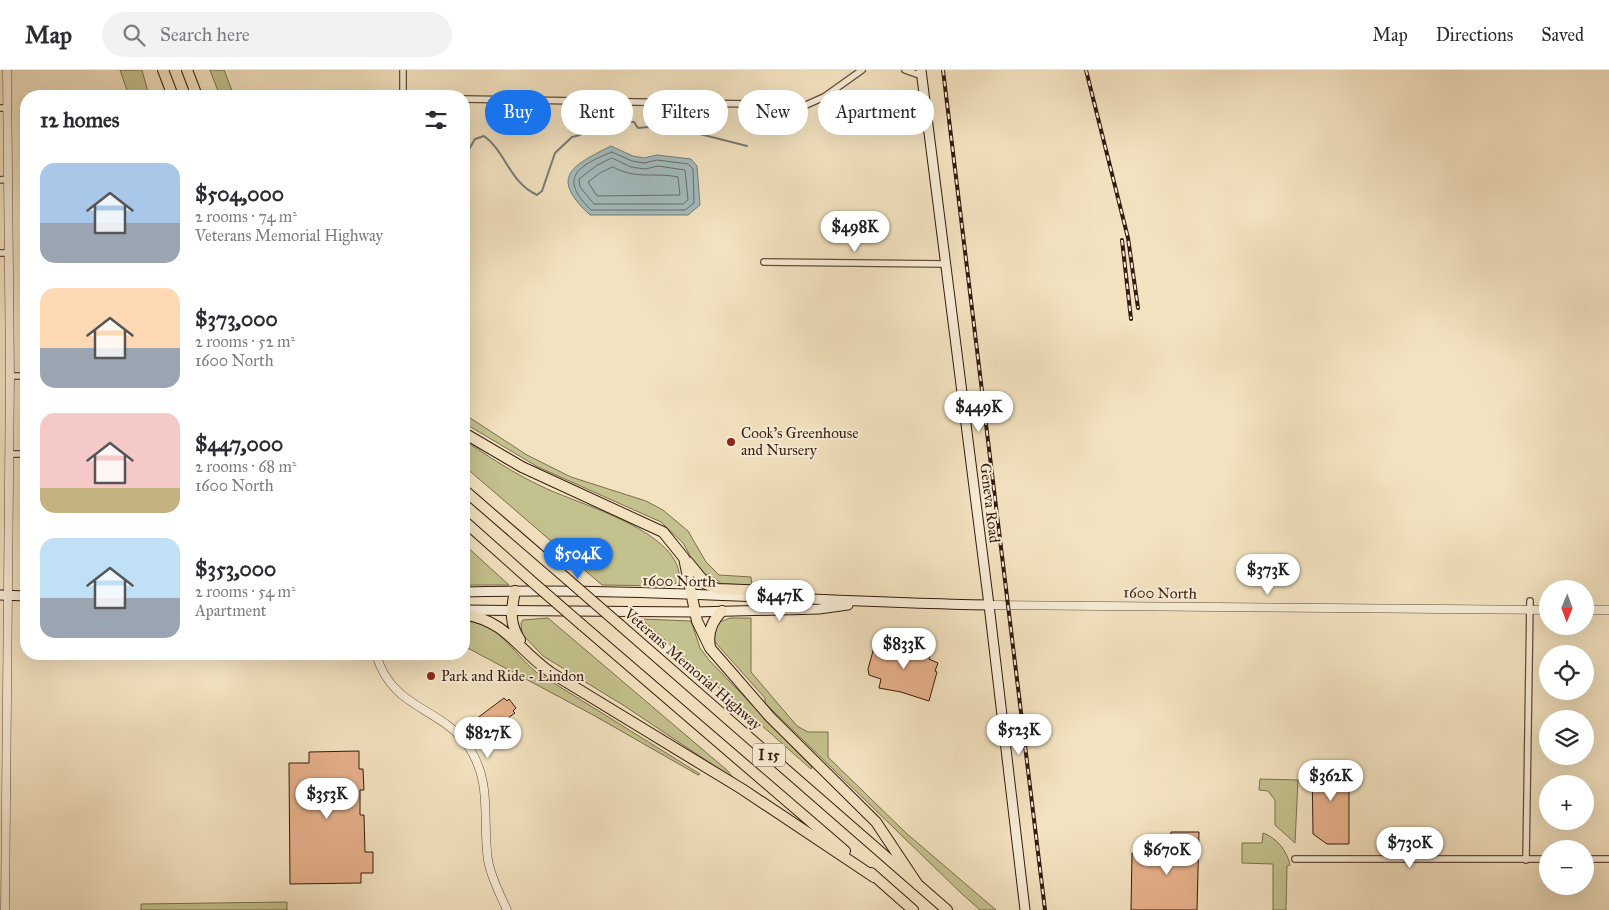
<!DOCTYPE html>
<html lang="en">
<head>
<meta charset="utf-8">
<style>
  body { margin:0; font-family:"IM FELL Great Primer",serif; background:#f2f2f3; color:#2b2b33; height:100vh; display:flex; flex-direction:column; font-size:19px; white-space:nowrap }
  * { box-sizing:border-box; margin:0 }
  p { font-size:16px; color:#7c7c81 }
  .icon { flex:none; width:28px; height:28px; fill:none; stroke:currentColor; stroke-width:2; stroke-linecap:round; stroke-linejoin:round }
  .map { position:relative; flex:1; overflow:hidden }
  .details { position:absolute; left:20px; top:20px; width:450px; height:570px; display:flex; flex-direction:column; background:#fff; border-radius:20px; box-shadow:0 5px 20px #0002 }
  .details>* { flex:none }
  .hud { position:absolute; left:485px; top:20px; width:475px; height:45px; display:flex; gap:10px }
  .needle { width:32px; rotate:181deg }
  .buttons { position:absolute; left:1539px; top:510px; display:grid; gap:10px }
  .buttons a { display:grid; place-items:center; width:55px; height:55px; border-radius:50%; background:#fff; box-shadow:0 5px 20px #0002; font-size:25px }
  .price { position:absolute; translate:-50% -42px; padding:0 11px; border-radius:18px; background:#fff; color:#222; font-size:16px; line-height:32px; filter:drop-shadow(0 1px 2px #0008) }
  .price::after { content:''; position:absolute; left:50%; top:30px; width:15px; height:11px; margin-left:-8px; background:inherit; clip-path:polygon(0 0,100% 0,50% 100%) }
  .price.current { background:#1a73e8; color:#fff }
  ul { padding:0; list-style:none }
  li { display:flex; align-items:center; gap:15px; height:125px; padding:0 20px }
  li span { display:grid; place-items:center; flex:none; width:140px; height:100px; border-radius:15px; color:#555 }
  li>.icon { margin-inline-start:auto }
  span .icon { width:60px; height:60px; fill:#fffc; stroke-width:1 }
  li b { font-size:21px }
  h2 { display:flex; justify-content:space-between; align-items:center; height:60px; padding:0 20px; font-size:21px }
  .tag { padding:0 18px; border-radius:22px; background:#fff; box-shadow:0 5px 20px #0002; font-size:18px; line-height:45px }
  .tag.current { background:#1a73e8; color:#fff }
  header { display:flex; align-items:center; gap:30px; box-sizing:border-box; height:70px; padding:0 25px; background:#fff; border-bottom:1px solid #e1e1e2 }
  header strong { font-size:24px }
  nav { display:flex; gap:28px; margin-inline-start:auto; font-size:18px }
  .search { width:350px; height:45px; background:#f2f2f3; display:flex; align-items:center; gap:12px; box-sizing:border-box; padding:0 18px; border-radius:28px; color:#7c7c81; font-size:19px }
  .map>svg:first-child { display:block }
</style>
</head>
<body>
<header>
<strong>Map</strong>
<div class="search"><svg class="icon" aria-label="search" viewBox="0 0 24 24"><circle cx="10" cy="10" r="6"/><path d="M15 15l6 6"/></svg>Search here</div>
<nav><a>Map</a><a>Directions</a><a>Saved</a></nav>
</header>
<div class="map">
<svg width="1609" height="840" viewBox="0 0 1609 840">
  <rect width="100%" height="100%" fill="#f3e2c0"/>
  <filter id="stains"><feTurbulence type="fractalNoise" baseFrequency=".004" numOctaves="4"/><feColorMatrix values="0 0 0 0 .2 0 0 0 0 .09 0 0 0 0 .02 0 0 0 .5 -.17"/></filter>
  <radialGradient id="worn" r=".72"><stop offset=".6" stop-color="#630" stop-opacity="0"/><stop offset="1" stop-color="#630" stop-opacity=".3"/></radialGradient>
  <path fill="#c3c18d" stroke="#7c6e4e" d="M 120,0 L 142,0 L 149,26 L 129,26 Z
    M 210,0 L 224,0 L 234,26 L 220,26 Z
    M 464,344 L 527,385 L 571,407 L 646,431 L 663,440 L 688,461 L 706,492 L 719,505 L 751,507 L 752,515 L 722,514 L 709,504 L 701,505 L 683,473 L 661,452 L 538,397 L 464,353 Z
    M 464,370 C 489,387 515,404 543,417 C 577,434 686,462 679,512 L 668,516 L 602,515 L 464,396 Z
    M 464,474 L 509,515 L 464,515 Z
    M 548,548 L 728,701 L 734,709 L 623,635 L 543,586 L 522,564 L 521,553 L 523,550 Z
    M 730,548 L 751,548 L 751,602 L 797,656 L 808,662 L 828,662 L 828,687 L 906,763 L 996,840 L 980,840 L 960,822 L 770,638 L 765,633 L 765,628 L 715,572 L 713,565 L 718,551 L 720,552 Z
    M 641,549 L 691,551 L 700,578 L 709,590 L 812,697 L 811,699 Z
    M 464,551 C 498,552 512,582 536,602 L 700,704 L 698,705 L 595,646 L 464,576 Z
    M 1260,709 L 1298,710 L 1295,773 L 1275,755 L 1275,730 L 1268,721 L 1259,720 Z
    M 1263,763 C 1277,768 1287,781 1290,795 L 1287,796 L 1286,840 L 1273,840 L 1273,794 L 1242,793 L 1242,773 L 1262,773 Z
    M 287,832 L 287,840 L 141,840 L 141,834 Z"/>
  <path fill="#a1bbbd" stroke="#767b77" d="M 611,76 L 633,86 L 644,88 L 657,85 L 691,89 L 697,96 L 700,135 L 688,145 L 590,145 C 549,107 571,96 611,76 Z"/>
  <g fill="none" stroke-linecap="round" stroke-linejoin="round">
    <path stroke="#6b6a66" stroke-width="1" d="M 612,82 L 632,91 L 644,93 L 657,90 L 688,94 L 693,99 L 694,133 L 685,140 L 591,140 C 558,108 577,96 612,82 Z
      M 612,88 L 631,97 L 645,99 L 658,96 L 685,100 L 688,130 L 683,134 L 594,134 L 580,117 L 579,109 L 596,96 Z
      M 613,97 C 637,110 653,102 678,107 L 680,125 L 597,126 L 588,112 L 600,103 Z"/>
    <path stroke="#767b77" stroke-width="2" d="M 464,88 L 475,69 L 484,66 C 506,82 509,112 537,125 L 542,121 L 555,83 L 572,67 L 580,65 L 604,50 L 634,52 L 638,58 L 648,57 L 688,61 L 747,76"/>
  </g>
  <path fill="#e7b18c" stroke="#351a0e" d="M 876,570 L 904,581 L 906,575 L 931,582 L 929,589 L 938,593 L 935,601 L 937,602 L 929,631 L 901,622 L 879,618 L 881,609 L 869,605 L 868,599 Z
    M 504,628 L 507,631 L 509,629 L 516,638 L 513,641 L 515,643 L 487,663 L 476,649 Z
    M 359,681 L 359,699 L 363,699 L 364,720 L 360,720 L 360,745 L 364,745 L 365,782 L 373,782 L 373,803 L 361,803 L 361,813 L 290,814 L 289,693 L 309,693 L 309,682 Z
    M 1312,693 L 1349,693 L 1349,774 L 1327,774 L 1313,764 Z
    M 1171,762 L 1199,762 L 1197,840 L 1131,840 L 1132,783 L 1171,784 Z"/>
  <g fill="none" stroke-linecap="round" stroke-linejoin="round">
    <defs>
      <path id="minor" d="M 905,0 L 922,6
        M 403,26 L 403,0
        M 464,29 L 806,35 L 824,27 L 862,0
        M 0,38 L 8,38
        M 0,110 L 8,109
        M 0,183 L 9,183
        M 764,192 L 946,194
        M 10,306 L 26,306
        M 10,384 L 26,384
        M 1295,789 L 1548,789
        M 1585,789 L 1609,789
        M 1526,790 L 1530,531"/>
      <path id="tertiary" d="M 989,535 L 1548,540
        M 1585,540 L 1609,540
        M 376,584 C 392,640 440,636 468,676 C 493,712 482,750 488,790 C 491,808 500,824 507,840
        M 5,840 L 10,306 L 7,0"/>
      <path id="secondary" d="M 921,0 L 989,535 L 1025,840
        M 464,522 C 639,517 814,532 989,535
        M 0,525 L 26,526
        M 464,540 L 695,542 L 819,539 L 848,535"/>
      <path id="motorway" d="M 163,0 L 173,26
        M 187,0 L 197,26
        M 464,363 L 522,397 L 663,462 L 684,488 L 697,551 L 710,578 L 770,647 L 876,752 L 918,815
        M 464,420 L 567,509
        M 464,451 L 529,509
        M 688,492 L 706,514 L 718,519 L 771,521 L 789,527
        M 515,521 C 511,541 509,553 520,570
        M 464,544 C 508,552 516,578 550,602 L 742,719 L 874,807
        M 582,555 L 845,781
        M 620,555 L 947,840
        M 710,577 C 707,562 712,551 722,541
        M 871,803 L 913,840"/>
    </defs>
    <use href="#minor" stroke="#644c3a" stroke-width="8"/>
    <use href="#tertiary" stroke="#644c3a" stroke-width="9"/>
    <use href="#secondary" stroke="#351a0e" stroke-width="11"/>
    <use href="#motorway" stroke="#351a0e" stroke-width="12"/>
    <use href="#minor" stroke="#f7ecd6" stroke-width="5.5"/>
    <use href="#tertiary" stroke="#f7ecd6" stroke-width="8"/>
    <use href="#secondary" stroke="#f7ecd6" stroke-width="9"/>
    <use href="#motorway" stroke="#f3e2c0" stroke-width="10"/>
    <defs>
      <path id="rail" d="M 943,0 L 1045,840
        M 1086,0 L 1128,168 L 1138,238
        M 1122,170 L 1131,249"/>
    </defs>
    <use href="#rail" stroke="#351a0e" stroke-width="4"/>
    <use href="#rail" stroke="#f7ecd6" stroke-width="2" stroke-dasharray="5.5" stroke-linecap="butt"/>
    <defs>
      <path id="motorway-bridge" d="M 529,509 L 582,555
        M 567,509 L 620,555"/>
    </defs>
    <use href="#motorway-bridge" stroke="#351a0e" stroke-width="12" stroke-linecap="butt"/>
    <use href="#motorway-bridge" stroke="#f3e2c0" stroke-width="10"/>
  </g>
  <g fill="#8f2418" stroke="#f7ecd6" stroke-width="2">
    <circle cx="731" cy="372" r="5"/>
    <circle cx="431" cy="606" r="5"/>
  </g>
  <g text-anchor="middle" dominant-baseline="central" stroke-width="4" stroke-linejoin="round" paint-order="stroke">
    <rect fill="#f7ecd6" stroke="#6f594a" stroke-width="1" x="753" y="673.5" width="32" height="23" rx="4"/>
    <g font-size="14" font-weight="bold" fill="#351a0e">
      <text x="769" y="685">I 15</text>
    </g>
    <g font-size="15" fill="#351a0e" stroke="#f7ecd6" text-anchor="start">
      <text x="741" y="363">Cook's Greenhouse<tspan x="741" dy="17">and Nursery</tspan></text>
      <text x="441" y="606">Park and Ride - Lindon</text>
    </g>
    <g font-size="15" fill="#351a0e" stroke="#f7ecd6">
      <text transform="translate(990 433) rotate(83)">Geneva Road</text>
      <text transform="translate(679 511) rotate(1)">1600 North</text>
      <text transform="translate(1160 523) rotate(1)">1600 North</text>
      <text transform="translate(693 599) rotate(41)">Veterans Memorial Highway</text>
    </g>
  </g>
  <rect width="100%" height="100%" filter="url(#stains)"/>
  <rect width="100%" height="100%" fill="url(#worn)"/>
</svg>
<div class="buttons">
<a><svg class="needle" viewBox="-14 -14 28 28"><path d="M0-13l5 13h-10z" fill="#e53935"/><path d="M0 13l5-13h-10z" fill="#7c7c81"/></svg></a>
<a><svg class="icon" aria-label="locate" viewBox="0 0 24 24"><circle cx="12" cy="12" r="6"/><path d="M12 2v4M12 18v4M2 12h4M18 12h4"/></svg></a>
<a><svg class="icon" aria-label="layers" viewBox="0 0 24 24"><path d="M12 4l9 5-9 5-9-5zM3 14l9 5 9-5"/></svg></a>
<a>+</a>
<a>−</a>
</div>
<b class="price" style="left:855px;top:183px">$498K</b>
<b class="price" style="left:979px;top:363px">$449K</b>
<b class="price current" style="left:578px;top:510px">$504K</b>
<b class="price" style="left:1268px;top:526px">$373K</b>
<b class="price" style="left:780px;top:552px">$447K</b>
<b class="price" style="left:904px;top:600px">$833K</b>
<b class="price" style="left:1019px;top:686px">$523K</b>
<b class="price" style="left:488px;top:689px">$827K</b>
<b class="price" style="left:1331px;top:732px">$362K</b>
<b class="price" style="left:327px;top:750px">$353K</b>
<b class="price" style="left:1410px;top:799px">$730K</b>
<b class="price" style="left:1167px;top:806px">$670K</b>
<div class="hud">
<a class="tag current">Buy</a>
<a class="tag">Rent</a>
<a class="tag">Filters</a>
<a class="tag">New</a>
<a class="tag">Apartment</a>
</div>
<section class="details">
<h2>12 homes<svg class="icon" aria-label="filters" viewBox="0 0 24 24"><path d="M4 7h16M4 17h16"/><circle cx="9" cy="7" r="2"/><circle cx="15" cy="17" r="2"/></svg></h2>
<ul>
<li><span style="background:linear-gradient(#a9c7e8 60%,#9aa5b1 0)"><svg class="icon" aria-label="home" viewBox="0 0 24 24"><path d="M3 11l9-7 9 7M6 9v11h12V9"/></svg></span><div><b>$504,000</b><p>2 rooms · 74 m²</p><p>Veterans Memorial Highway</p></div></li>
<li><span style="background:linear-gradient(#ffd9b3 60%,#9aa5b1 0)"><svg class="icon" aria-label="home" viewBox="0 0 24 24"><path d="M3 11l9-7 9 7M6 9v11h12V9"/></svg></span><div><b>$373,000</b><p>2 rooms · 52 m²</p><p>1600 North</p></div></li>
<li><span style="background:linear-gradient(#f6c9c9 75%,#c2b280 0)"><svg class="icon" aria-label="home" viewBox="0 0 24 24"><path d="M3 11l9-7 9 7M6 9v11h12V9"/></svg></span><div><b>$447,000</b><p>2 rooms · 68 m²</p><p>1600 North</p></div></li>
<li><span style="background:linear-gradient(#bfe0f5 60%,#9aa5b1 0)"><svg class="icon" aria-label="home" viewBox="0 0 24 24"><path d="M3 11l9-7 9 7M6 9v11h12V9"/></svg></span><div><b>$353,000</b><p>2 rooms · 54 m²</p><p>Apartment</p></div></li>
</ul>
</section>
</div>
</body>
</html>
